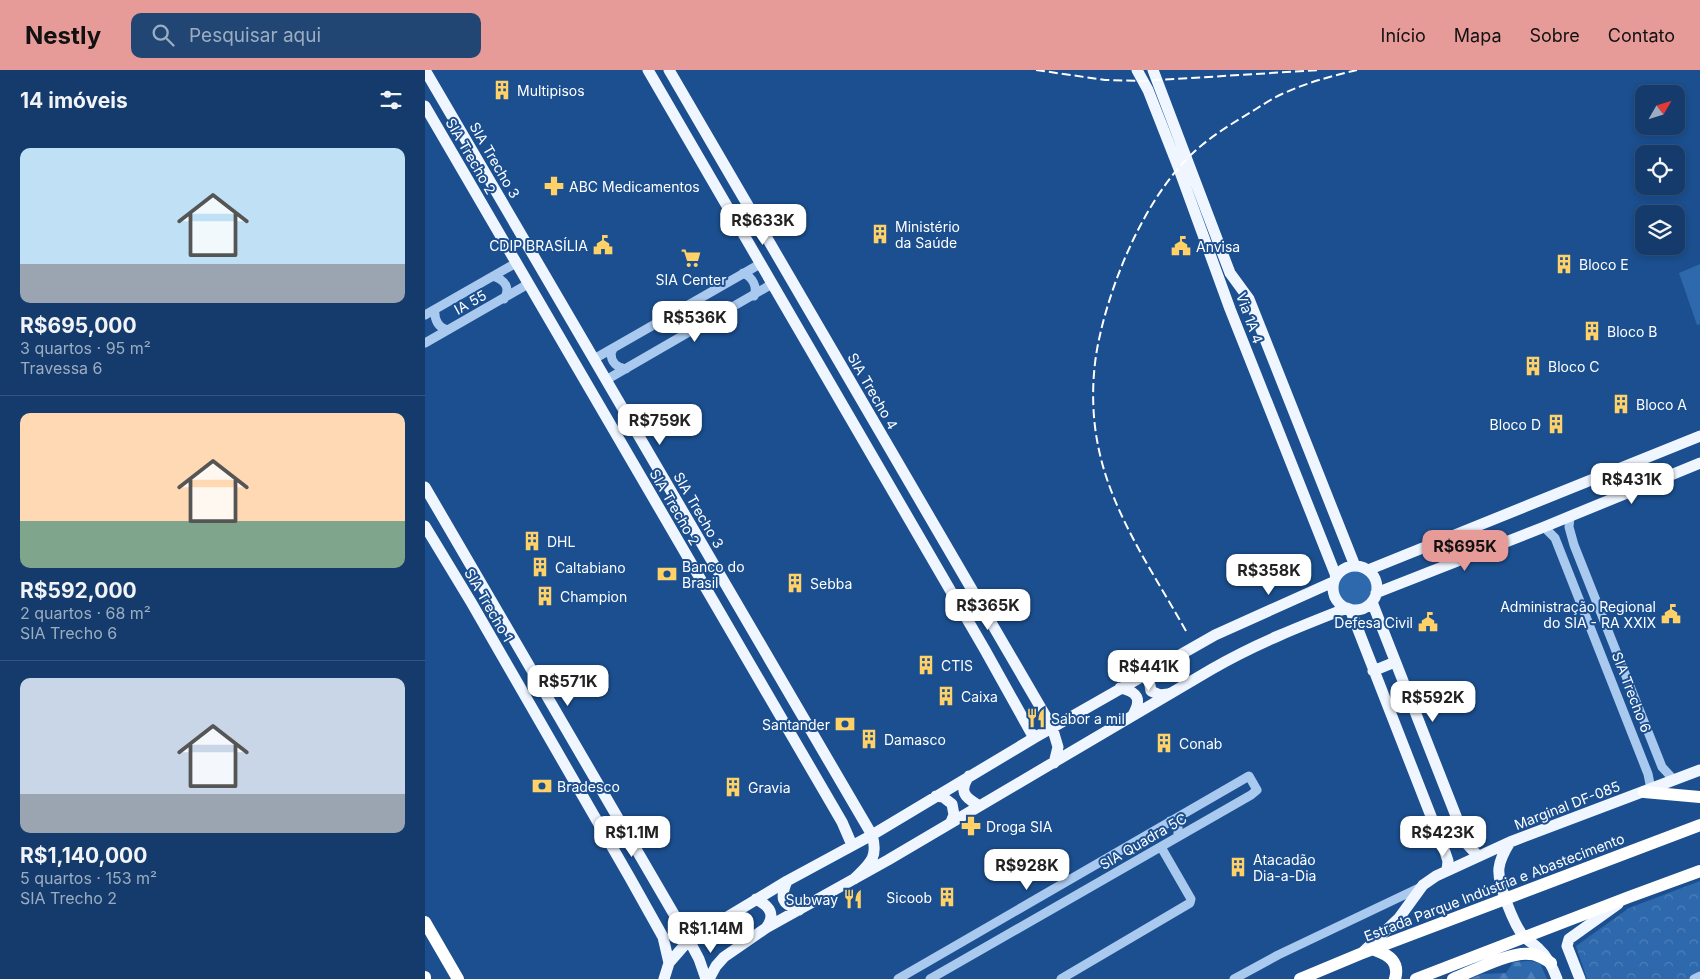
<!DOCTYPE html>
<html lang="pt">
<head>
<meta charset="utf-8">
<style>
  body { margin:0; font-family:Inter,sans-serif; background:#214673; color:#f1f3f6; height:100vh; display:flex; flex-direction:column; font-size:19px; white-space:nowrap }
  * { box-sizing:border-box; margin:0 }
  p { font-size:16px; color:#9dadc1 }
  .icon { flex:none; width:28px; height:28px; fill:none; stroke:currentColor; stroke-width:2; stroke-linecap:round; stroke-linejoin:round }
  .map { position:relative; flex:1; overflow:hidden }
  .panel { display:flex; flex-direction:column; background:#143b6b; width:425px }
  .panel>* { flex:none }
  .needle { width:32px; rotate:51deg }
  .controls { position:absolute; left:1210px; top:15px; display:grid; gap:10px }
  .controls a { display:grid; place-items:center; width:50px; height:50px; border-radius:10px; background:#143b6b; box-shadow:0 2px 8px #0003,0 0 0 1px #33557e; font-size:25px }
  .price { position:absolute; translate:-50% -42px; padding:0 11px; border-radius:10px; background:#fff; color:#222; font-size:16px; line-height:32px; filter:drop-shadow(0 1px 2px #0008) }
  .price::after { content:''; position:absolute; left:50%; top:30px; width:15px; height:11px; margin-left:-8px; background:inherit; clip-path:polygon(0 0,100% 0,50% 100%) }
  .price.active { background:#e69b98; color:#111 }
  ul { padding:0; list-style:none }
  li { display:grid; align-content:center; gap:10px; height:265px; padding:0 20px }
  li+li { border-top:1px solid #33557e }
  li span { display:grid; place-items:center; height:155px; border-radius:10px; color:#555 }
  li>.icon { margin-inline-start:auto }
  span .icon { width:90px; height:90px; fill:#fffc; stroke-width:1 }
  li b { font-size:21px }
  h2 { display:flex; justify-content:space-between; align-items:center; height:60px; padding:0 20px; font-size:21px }
  header { display:flex; align-items:center; gap:30px; box-sizing:border-box; height:70px; padding:0 25px; background:#e69b98; color:#111 }
  header strong { font-size:24px }
  nav { display:flex; gap:28px; margin-inline-start:auto; font-size:18px }
  .search { width:350px; height:45px; background:#214673; display:flex; align-items:center; gap:12px; box-sizing:border-box; padding:0 18px; border-radius:10px; color:#9dadc1; font-size:19px }
  main { display:flex; flex:1; min-height:0 }
  .map>svg:first-child { display:block }
</style>
</head>
<body>
<header>
<strong>Nestly</strong>
<div class="search"><svg class="icon" aria-label="search" viewBox="0 0 24 24"><circle cx="10" cy="10" r="6"/><path d="M15 15l6 6"/></svg>Pesquisar aqui</div>
<nav><a>Início</a><a>Mapa</a><a>Sobre</a><a>Contato</a></nav>
</header>
<main>
<section class="panel">
<h2>14 imóveis<svg class="icon" aria-label="filters" viewBox="0 0 24 24"><path d="M4 7h16M4 17h16"/><circle cx="9" cy="7" r="2"/><circle cx="15" cy="17" r="2"/></svg></h2>
<ul>
<li><span style="background:linear-gradient(#bfe0f5 75%,#9aa5b1 0)"><svg class="icon" aria-label="home" viewBox="0 0 24 24"><path d="M3 11l9-7 9 7M6 9v11h12V9"/></svg></span><div><b>R$695,000</b><p>3 quartos · 95 m²</p><p>Travessa 6</p></div></li>
<li><span style="background:linear-gradient(#ffd9b3 70%,#7fa58c 0)"><svg class="icon" aria-label="home" viewBox="0 0 24 24"><path d="M3 11l9-7 9 7M6 9v11h12V9"/></svg></span><div><b>R$592,000</b><p>2 quartos · 68 m²</p><p>SIA Trecho 6</p></div></li>
<li><span style="background:linear-gradient(#c9d6e8 75%,#9aa5b1 0)"><svg class="icon" aria-label="home" viewBox="0 0 24 24"><path d="M3 11l9-7 9 7M6 9v11h12V9"/></svg></span><div><b>R$1,140,000</b><p>5 quartos · 153 m²</p><p>SIA Trecho 2</p></div></li>
</ul>
</section>
<div class="map">
<svg width="1275" height="909" viewBox="0 0 1275 909">
  <defs>
    <pattern id="forest-firs" width="22" height="20" patternUnits="userSpaceOnUse" patternTransform="scale(1.25)"><rect width="22" height="20" fill="#2e69ad"/><path d="M5 1l3.5 6h-7zM16 11l3.5 6h-7z" fill="#4d80b9"/></pattern>
    <pattern id="park-crowns" width="20" height="18" patternUnits="userSpaceOnUse" patternTransform="scale(1.25)"><rect width="20" height="18" fill="#2e69ad"/><path d="M2 6a3 3 0 1 1 6 0M12 15a3 3 0 1 1 6 0" fill="none" stroke="#4d80b9"/></pattern>
  </defs>
  <rect width="100%" height="100%" fill="#1b4f8f"/>
  <path fill="#2e69ad" d="M 1275,194 L 1275,254 L 1272,255 L 1254,203 Z
    M911 518a18 18 0 1 1 36 0a18 18 0 1 1-36 0Z"/>
  <path fill="url(#forest-firs)" d="M 1105,891 L 1115,893 L 1122,909 L 1045,909 L 1057,904 L 1081,903 L 1088,892 Z"/>
  <path fill="url(#park-crowns)" d="M 1275,811 L 1275,903 L 1264,909 L 1162,909 L 1151,876 L 1204,838 Z"/>
  <g fill="none" stroke-linecap="round" stroke-linejoin="round">
    <path stroke="#a9c9ee" stroke-width="9" d="M 318,203 C 327,207 333,216 329,226
      M 68,206 C 80,210 86,218 79,229
      M 10,240 C 9,249 13,258 23,260
      M 0,245 L 91,193
      M 0,273 L 103,214
      M 188,279 L 186,283 C 186,292 192,298 201,299
      M 169,289 L 335,194
      M 181,310 L 347,214
      M 1145,446 L 1144,457 L 1149,475 L 1237,697 L 1249,710
      M 1119,457 L 1130,468 L 1223,704 L 1226,719
      M 745,751 L 753,757 L 753,767
      M 473,909 L 824,706 L 832,720 L 826,725 L 505,909
      M 636,909 L 765,833 L 766,829 L 736,777
      M 809,909 L 853,885 L 996,817
      M 1269,909 L 1275,906"/>
    <path stroke="#f0f6ff" stroke-width="11" d="M 0,0 L 447,765 C 454,788 444,794 429,809
      M 223,0 L 560,580 L 609,668
      M 244,0 L 627,657 L 633,677 L 629,693
      M 712,0 L 723,20 L 754,99 L 805,239 L 911,506
      M 728,0 L 805,203 L 824,229 L 930,496
      M 0,36 L 417,752 L 427,775
      M 0,417 L 264,870 L 274,889 L 281,909
      M 0,456 L 46,532 L 205,808 L 238,867 L 244,893
      M908 518a22 22 0 1 1 44 0a22 22 0 1 1-44 0Z
      M 943,500 L 1275,366
      M 951,523 L 1119,457 L 1275,393
      M 947,532 L 1042,774 L 1053,786
      M 925,539 L 1020,782 L 1023,791 L 1022,800
      M 731,598 L 724,610 L 726,621 L 735,625 L 743,624
      M 948,601 L 970,592
      M 695,618 C 713,622 717,629 708,645
      M 544,706 C 534,721 539,727 553,735
      M 511,726 L 518,727 L 527,734 L 529,745 L 526,752
      M 1085,772 C 1080,780 1075,789 1074,798 C 1072,813 1089,855 1099,867 C 1104,871 1110,875 1114,879 C 1123,887 1128,898 1132,909
      M 362,811 C 355,828 356,834 374,840
      M 331,829 C 345,836 351,845 341,858
      M 938,882 L 974,848 L 998,815 L 1011,806 L 1085,772 L 1275,700
      M 239,909 L 244,893 L 264,870 L 362,811 L 447,765 L 609,668 L 790,565 L 908,512
      M 284,909 L 291,896 L 299,887 L 341,858 L 463,790 L 787,599 C 830,574 876,556 922,538
      M 1155,909 L 1142,876 L 1144,869 L 1193,834"/>
    <path stroke="#fff" stroke-width="12" d="M 1219,722 L 1275,727
      M 0,852 L 33,909
      M 950,880 C 964,885 975,892 970,909
      M 0,907 L 0,909
      M 875,909 L 935,884 L 1275,755
      M 991,909 L 1204,827 L 1275,801
      M 1028,909 C 1046,902 1086,881 1105,884 C 1113,884 1119,889 1126,893"/>
    <path stroke="#fff" stroke-width="2" stroke-dasharray="9 4" stroke-linecap="butt" d="M 611,0 L 680,10 L 718,11 L 895,0
      M 761,561 C 727,500 684,440 672,370 C 666,337 667,298 675,265 C 689,202 726,116 777,75 C 794,61 813,50 831,39 C 839,34 848,28 857,24 C 881,13 906,6 932,0"/>
  </g>
  <defs>
    <symbol id="building-bare" viewBox="-9 -9 18 18"><path d="M-4-6H4V6H1V3H-1V6H-4ZM-2.5-4.3h1.7v1.8h-1.7ZM.8-4.3h1.7v1.8H.8ZM-2.5-1h1.7V.8h-1.7ZM.8-1h1.7V.8H.8Z" fill="#ffd166" stroke="#1b4f8f" stroke-width="2.5" paint-order="stroke"/></symbol>
    <symbol id="pharmacy-bare" viewBox="-9 -9 18 18"><path d="M-2-6h4v4h4v4h-4v4h-4v-4h-4v-4h4Z" fill="#ffd166" stroke="#1b4f8f" stroke-width="2.5" paint-order="stroke"/></symbol>
    <symbol id="civic-bare" viewBox="-9 -9 18 18"><path d="M-.6-6.5H3V-4.5H.6V-3L4-1V1h2V6H-6V1h2V-1L-.6-3ZM-1.2 2.5V6h2.4V2.5Z" fill="#ffd166" stroke="#1b4f8f" stroke-width="2.5" paint-order="stroke"/></symbol>
    <symbol id="supermarket-bare" viewBox="-9 -9 18 18"><path d="M-6-5.5h2.5l.6 2H6L4.5 2H-2.5L-4.4-4H-6ZM-1.5 3.2a1.3 1.3 0 1 0 .1 0ZM3 3.2a1.3 1.3 0 1 0 .1 0Z" fill="#ffd166" stroke="#1b4f8f" stroke-width="2.5" paint-order="stroke"/></symbol>
    <symbol id="bank-bare" viewBox="-9 -9 18 18"><path d="M-6-4H6V4H-6ZM0-2.3a2.3 2.3 0 1 0 0 4.6a2.3 2.3 0 1 0 0-4.6Z" fill="#ffd166" stroke="#1b4f8f" stroke-width="2.5" paint-order="stroke"/></symbol>
    <symbol id="restaurant-bare" viewBox="-9 -9 18 18"><path d="M-5-6h1v4h1v-4h1v4h1v-4h1v5L-1.5 .5V6h-2V.5L-5-1ZM5-6V6H3V1.5H1.5Q1.5-4 5-6Z" fill="#ffd166" stroke="#1b4f8f" stroke-width="2.5" paint-order="stroke"/></symbol>
  </defs>
  <g fill-rule="evenodd">
    <use href="#building-bare" x="63" y="6" width="28" height="28"/>
    <use href="#pharmacy-bare" x="115" y="102" width="28" height="28"/>
    <use href="#building-bare" x="441" y="150" width="28" height="28"/>
    <use href="#civic-bare" x="164" y="161" width="28" height="28"/>
    <use href="#civic-bare" x="742" y="162" width="28" height="28"/>
    <use href="#supermarket-bare" x="252" y="174" width="28" height="28"/>
    <use href="#building-bare" x="1125" y="180" width="28" height="28"/>
    <use href="#building-bare" x="1153" y="247" width="28" height="28"/>
    <use href="#building-bare" x="1094" y="282" width="28" height="28"/>
    <use href="#building-bare" x="1182" y="320" width="28" height="28"/>
    <use href="#building-bare" x="1117" y="340" width="28" height="28"/>
    <use href="#building-bare" x="93" y="457" width="28" height="28"/>
    <use href="#building-bare" x="101" y="483" width="28" height="28"/>
    <use href="#bank-bare" x="228" y="490" width="28" height="28"/>
    <use href="#building-bare" x="356" y="499" width="28" height="28"/>
    <use href="#building-bare" x="106" y="512" width="28" height="28"/>
    <use href="#civic-bare" x="1232" y="530" width="28" height="28"/>
    <use href="#civic-bare" x="989" y="538" width="28" height="28"/>
    <use href="#building-bare" x="487" y="581" width="28" height="28"/>
    <use href="#building-bare" x="507" y="612" width="28" height="28"/>
    <use href="#restaurant-bare" x="597" y="634" width="28" height="28"/>
    <use href="#bank-bare" x="406" y="640" width="28" height="28"/>
    <use href="#building-bare" x="430" y="655" width="28" height="28"/>
    <use href="#building-bare" x="725" y="659" width="28" height="28"/>
    <use href="#bank-bare" x="103" y="702" width="28" height="28"/>
    <use href="#building-bare" x="294" y="703" width="28" height="28"/>
    <use href="#pharmacy-bare" x="532" y="742" width="28" height="28"/>
    <use href="#building-bare" x="799" y="783" width="28" height="28"/>
    <use href="#building-bare" x="508" y="813" width="28" height="28"/>
    <use href="#restaurant-bare" x="414" y="815" width="28" height="28"/>
  </g>
  <g text-anchor="middle" dominant-baseline="central" stroke-width="4" stroke-linejoin="round" paint-order="stroke">
    <g font-size="14" fill="#fff" stroke="#1b4f8f" text-anchor="start">
      <text x="92" y="20">Multipisos</text>
      <text x="144" y="116">ABC Medicamentos</text>
      <text x="470" y="156">Ministério<tspan x="470" dy="16">da Saúde</tspan></text>
      <text x="163" y="175" text-anchor="end">CDIP BRASÍLIA</text>
      <text x="771" y="176">Anvisa</text>
      <text x="1154" y="194">Bloco E</text>
      <text x="266" y="209" text-anchor="middle">SIA Center</text>
      <text x="1182" y="261">Bloco B</text>
      <text x="1123" y="296">Bloco C</text>
      <text x="1211" y="334">Bloco A</text>
      <text x="1116" y="354" text-anchor="end">Bloco D</text>
      <text x="122" y="471">DHL</text>
      <text x="257" y="496">Banco do<tspan x="257" dy="16">Brasil</tspan></text>
      <text x="130" y="497">Caltabiano</text>
      <text x="385" y="513">Sebba</text>
      <text x="135" y="526">Champion</text>
      <text x="1231" y="536" text-anchor="end">Administração Regional<tspan x="1231" dy="16">do SIA - RA XXIX</tspan></text>
      <text x="988" y="552" text-anchor="end">Defesa Civil</text>
      <text x="516" y="595">CTIS</text>
      <text x="536" y="626">Caixa</text>
      <text x="626" y="648">Sabor a mil</text>
      <text x="405" y="654" text-anchor="end">Santander</text>
      <text x="459" y="669">Damasco</text>
      <text x="754" y="673">Conab</text>
      <text x="132" y="716">Bradesco</text>
      <text x="323" y="717">Gravia</text>
      <text x="561" y="756">Droga SIA</text>
      <text x="828" y="789">Atacadão<tspan x="828" dy="16">Dia-a-Dia</tspan></text>
      <text x="507" y="827" text-anchor="end">Sicoob</text>
      <text x="413" y="829" text-anchor="end">Subway</text>
    </g>
    <g font-size="14" fill="#fff" stroke="#1b4f8f">
      <text transform="translate(46 86) rotate(60)">SIA Trecho 2</text>
      <text transform="translate(70 90) rotate(60)">SIA Trecho 3</text>
      <text transform="translate(45 232) rotate(-29)">IA 55</text>
      <text transform="translate(825 248) rotate(70)">Via 1A 4</text>
      <text transform="translate(448 321) rotate(60)">SIA Trecho 4</text>
      <text transform="translate(250 437) rotate(60)">SIA Trecho 2</text>
      <text transform="translate(274 440) rotate(60)">SIA Trecho 3</text>
      <text transform="translate(64 535) rotate(60)">SIA Trecho 1</text>
      <text transform="translate(1207 622) rotate(69)">SIA Trecho 6</text>
      <text transform="translate(1142 735) rotate(-21)">Marginal DF-085</text>
      <text transform="translate(718 771) rotate(-30)">SIA Quadra 5C</text>
      <text transform="translate(1069 817) rotate(-21)">Estrada Parque Indústria e Abastecimento</text>
    </g>
  </g>
</svg>
<div class="controls">
<a><svg class="needle" viewBox="-14 -14 28 28"><path d="M0-13l5 13h-10z" fill="#e53935"/><path d="M0 13l5-13h-10z" fill="#9dadc1"/></svg></a>
<a><svg class="icon" aria-label="locate" viewBox="0 0 24 24"><circle cx="12" cy="12" r="6"/><path d="M12 2v4M12 18v4M2 12h4M18 12h4"/></svg></a>
<a><svg class="icon" aria-label="layers" viewBox="0 0 24 24"><path d="M12 4l9 5-9 5-9-5zM3 14l9 5 9-5"/></svg></a>
</div>
<b class="price" style="left:338px;top:176px">R$633K</b>
<b class="price" style="left:270px;top:273px">R$536K</b>
<b class="price" style="left:235px;top:376px">R$759K</b>
<b class="price" style="left:1207px;top:435px">R$431K</b>
<b class="price active" style="left:1040px;top:502px">R$695K</b>
<b class="price" style="left:844px;top:526px">R$358K</b>
<b class="price" style="left:563px;top:561px">R$365K</b>
<b class="price" style="left:724px;top:622px">R$441K</b>
<b class="price" style="left:143px;top:637px">R$571K</b>
<b class="price" style="left:1008px;top:653px">R$592K</b>
<b class="price" style="left:207px;top:788px">R$1.1M</b>
<b class="price" style="left:1018px;top:788px">R$423K</b>
<b class="price" style="left:602px;top:821px">R$928K</b>
<b class="price" style="left:286px;top:884px">R$1.14M</b>
</div>
</main>
</body>
</html>
